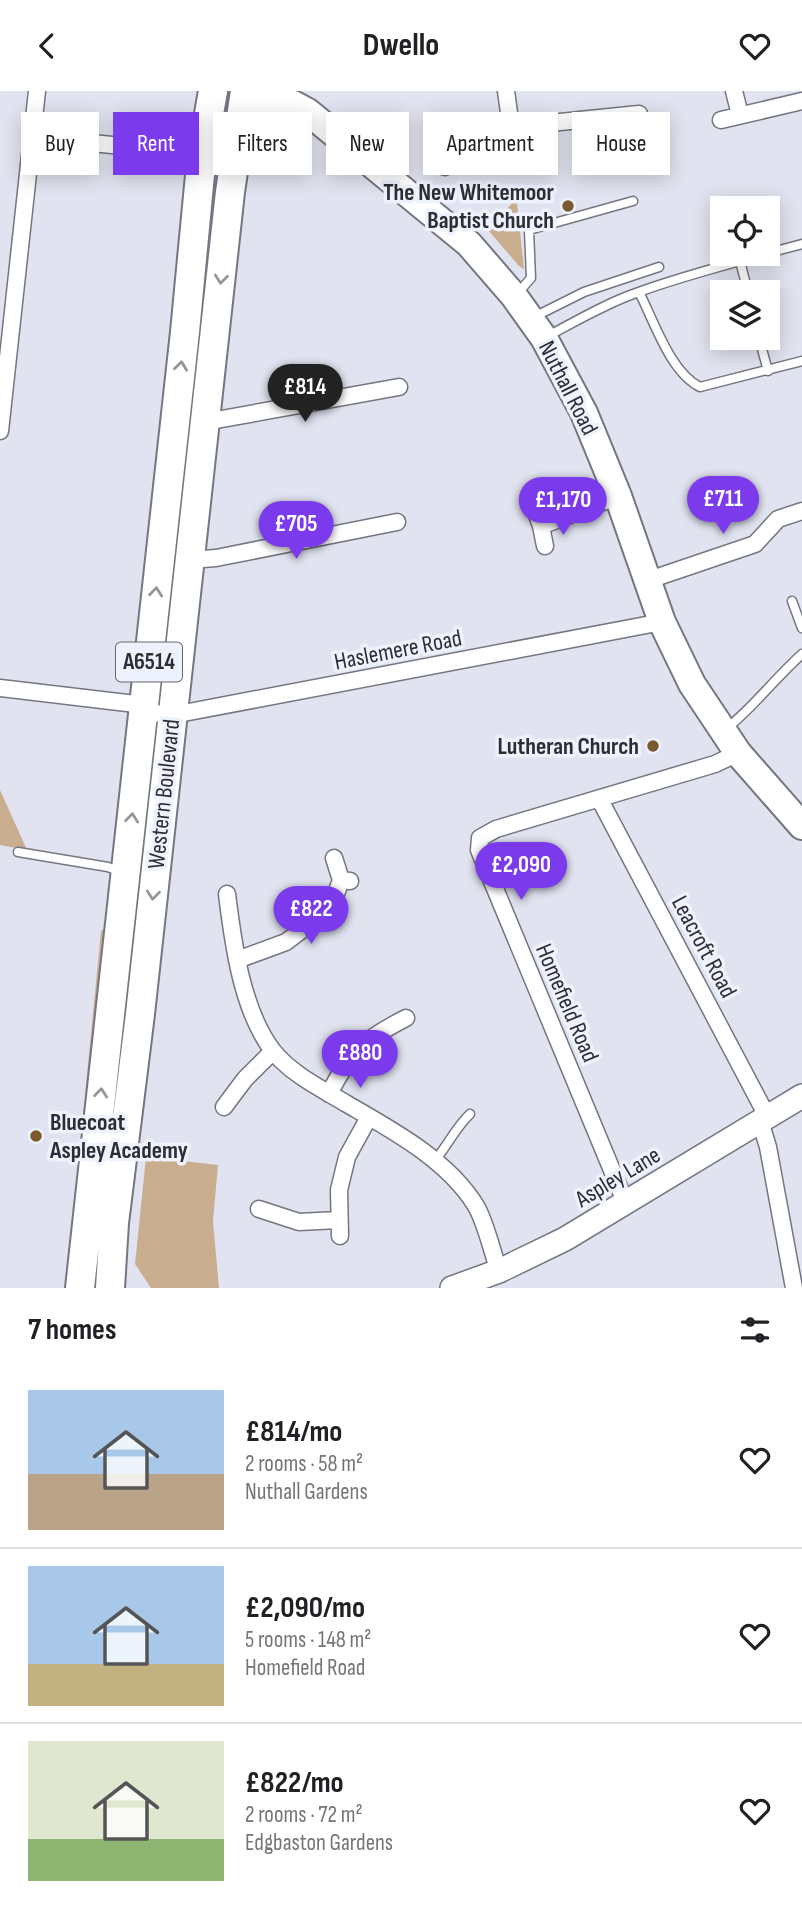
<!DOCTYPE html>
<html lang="en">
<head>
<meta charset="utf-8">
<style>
  body { margin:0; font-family:"Sofia Sans Condensed",sans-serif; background:#f2f2f2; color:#202124; height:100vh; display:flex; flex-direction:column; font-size:26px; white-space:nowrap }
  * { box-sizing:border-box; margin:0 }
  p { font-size:23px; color:#757577 }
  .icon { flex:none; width:38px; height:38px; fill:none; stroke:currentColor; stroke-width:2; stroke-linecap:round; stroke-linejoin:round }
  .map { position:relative; height:1197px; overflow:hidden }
  .sheet { display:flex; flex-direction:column; background:#fff; flex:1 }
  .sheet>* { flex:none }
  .hud { position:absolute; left:21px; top:21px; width:761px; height:63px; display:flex; gap:14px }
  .controls { position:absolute; left:710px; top:105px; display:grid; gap:14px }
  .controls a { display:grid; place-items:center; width:70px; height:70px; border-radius:0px; background:#fff; box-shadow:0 4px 18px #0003; font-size:35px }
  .price { position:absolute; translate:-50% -60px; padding:0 16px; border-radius:24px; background:#7c3aed; color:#fff; font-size:23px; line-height:46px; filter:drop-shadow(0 2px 4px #0008) }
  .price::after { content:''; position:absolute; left:50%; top:42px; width:21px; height:16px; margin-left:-10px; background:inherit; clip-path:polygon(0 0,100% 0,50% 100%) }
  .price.current { background:#222; color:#fff }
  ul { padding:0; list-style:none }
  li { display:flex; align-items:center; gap:21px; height:175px; padding:0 28px }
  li+li { border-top:2px solid #e0e0e0 }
  li span { display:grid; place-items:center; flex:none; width:196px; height:140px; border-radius:0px; color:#555 }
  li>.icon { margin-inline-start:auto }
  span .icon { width:84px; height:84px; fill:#fffc; stroke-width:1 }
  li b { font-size:30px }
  h2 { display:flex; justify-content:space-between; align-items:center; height:84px; padding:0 28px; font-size:30px }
  .chip { padding:0 24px; border-radius:0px; background:#fff; box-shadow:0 4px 18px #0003; font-size:24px; line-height:63px }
  .chip.current { background:#7c3aed; color:#fff }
  header { display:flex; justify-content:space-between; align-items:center; height:91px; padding:0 28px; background:#fff; font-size:32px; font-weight:700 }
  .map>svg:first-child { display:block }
</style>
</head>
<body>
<header><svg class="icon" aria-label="back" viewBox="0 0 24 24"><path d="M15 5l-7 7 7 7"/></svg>Dwello<svg class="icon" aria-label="heart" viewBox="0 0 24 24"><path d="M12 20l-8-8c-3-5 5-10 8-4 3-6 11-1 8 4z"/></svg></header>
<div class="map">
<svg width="802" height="1197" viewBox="0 0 802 1197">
  <rect width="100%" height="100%" fill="#e1e4f0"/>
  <path fill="#c8ae8e" d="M 514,110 L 517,112 L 524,178 L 519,175 L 488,139 Z
    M 159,647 L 128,910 L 125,909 L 153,649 Z
    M 0,699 L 27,759 L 0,754 Z
    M 111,832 L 87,1038 L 82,1036 L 101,840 Z
    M 146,1066 L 218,1074 L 213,1130 L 219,1197 L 151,1197 L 135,1173 Z"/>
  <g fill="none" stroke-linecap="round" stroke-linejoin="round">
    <defs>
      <path id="service" d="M 768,162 L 802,153
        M 740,170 L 748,201
        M 639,201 C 654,230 670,281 700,296 L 802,270
        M 517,203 L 531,187 L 529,139 L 633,110
        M 536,225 L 584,201 L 659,176
        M 548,245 C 576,230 605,213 636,202 C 679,186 722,175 766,163
        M 759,247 L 768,280
        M 792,510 L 802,537
        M 726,638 C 754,616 775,587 802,563
        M 18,761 L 108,776 L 121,781
        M 434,1071 C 447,1055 456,1036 470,1023"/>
      <path id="minor" d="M 506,0 L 511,36
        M 734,0 L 740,24
        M 721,29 L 802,10
        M 32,46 L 202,63
        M 445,76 L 461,55 L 477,42 L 511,36 L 639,23
        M 205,331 L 399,296
        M 0,340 L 37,0
        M 534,415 L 541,435 L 618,405
        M 541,435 L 545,455
        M 190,469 L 216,467 L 397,431
        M 646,490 L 755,453 L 778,428 L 802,420
        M 0,597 L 144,614 L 154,622 L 173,624 L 662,531
        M 600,709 L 767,1025
        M 334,767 L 341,789 L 350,790
        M 227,803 C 233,852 242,920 273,960 C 291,983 322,998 347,1013 C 392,1039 448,1069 476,1115 C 486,1132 492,1161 499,1180
        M 237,869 L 286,851 L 303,838 L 336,803 L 341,789
        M 329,1003 C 351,960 363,949 406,927
        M 224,1016 L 245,988 L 273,960
        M 760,1030 L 768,1056 L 794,1197
        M 626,1113 L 479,759 L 480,747 L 496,738 L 715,673 L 738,662
        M 259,1118 L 299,1131 L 338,1129
        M 340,1145 L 339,1099 L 347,1066 L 369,1026"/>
      <path id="secondary" d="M 452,1197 L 499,1180 L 565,1148 L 802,1005"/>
      <path id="primary" d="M 245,2 L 293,13 L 308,21 L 469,153 L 514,205 L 544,247 L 584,322 L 618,405 L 662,531 L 692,593 L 738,662 L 802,735
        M 237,63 C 253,33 258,18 296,20"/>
      <path id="trunk" d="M 80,1197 L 185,241 L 202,63 L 213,0
        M 110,1197 L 114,1132 L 140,923 L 230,101 L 245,0"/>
    </defs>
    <use href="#service" stroke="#747681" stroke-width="11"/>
    <use href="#minor" stroke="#747681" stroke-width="19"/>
    <use href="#secondary" stroke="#747681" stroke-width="26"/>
    <use href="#primary" stroke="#747681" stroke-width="30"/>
    <use href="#trunk" stroke="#747681" stroke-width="32"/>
    <use href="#service" stroke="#fff" stroke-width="8"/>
    <use href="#minor" stroke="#fff" stroke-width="16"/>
    <use href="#secondary" stroke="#fff" stroke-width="23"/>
    <use href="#primary" stroke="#fff" stroke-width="26"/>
    <use href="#trunk" stroke="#fff" stroke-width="28"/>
  </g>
  <defs><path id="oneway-chevron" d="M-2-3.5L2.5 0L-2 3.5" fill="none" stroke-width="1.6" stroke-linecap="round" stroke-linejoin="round" transform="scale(1.75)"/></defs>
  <g stroke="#969698">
    <use href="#oneway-chevron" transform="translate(221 188) rotate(96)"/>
    <use href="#oneway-chevron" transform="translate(181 275) rotate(-83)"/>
    <use href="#oneway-chevron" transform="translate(156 501) rotate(-84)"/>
    <use href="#oneway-chevron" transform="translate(132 727) rotate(-84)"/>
    <use href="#oneway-chevron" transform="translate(153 804) rotate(96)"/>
    <use href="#oneway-chevron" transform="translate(101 1002) rotate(-84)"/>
  </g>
  <g fill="#7b5a30" stroke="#eef1fe" stroke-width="2.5">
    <circle cx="568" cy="115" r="7"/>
    <circle cx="653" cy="655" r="7"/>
    <circle cx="36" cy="1045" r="7"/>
  </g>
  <g text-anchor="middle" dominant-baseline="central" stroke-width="7" stroke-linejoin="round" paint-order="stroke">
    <rect fill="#eef1fe" stroke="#67686f" stroke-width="2" x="116" y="551.5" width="66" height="39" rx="5"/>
    <g font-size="23" font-weight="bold" fill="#2d2e32">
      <text x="149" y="571">A6514</text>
    </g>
    <g font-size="24" font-weight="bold" fill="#2d2e32" stroke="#eef1fe" text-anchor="end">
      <text x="554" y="101">The New Whitemoor<tspan x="554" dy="28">Baptist Church</tspan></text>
      <text x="639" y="655">Lutheran Church</text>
      <text x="50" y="1031" text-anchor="start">Bluecoat<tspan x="50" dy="28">Aspley Academy</tspan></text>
    </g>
    <g font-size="24" fill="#2d2e32" stroke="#eef1fe">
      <text transform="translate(568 297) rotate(63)">Nuthall Road</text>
      <text transform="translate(398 559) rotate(-11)">Haslemere Road</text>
      <text transform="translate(164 703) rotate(-84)">Western Boulevard</text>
      <text transform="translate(704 856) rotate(62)">Leacroft Road</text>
      <text transform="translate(567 912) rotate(67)">Homefield Road</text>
      <text transform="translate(618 1086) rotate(-31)">Aspley Lane</text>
    </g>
  </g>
</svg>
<div class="controls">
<a><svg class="icon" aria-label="locate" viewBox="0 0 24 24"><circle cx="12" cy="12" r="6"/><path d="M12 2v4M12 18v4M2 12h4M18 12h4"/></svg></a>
<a><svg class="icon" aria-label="layers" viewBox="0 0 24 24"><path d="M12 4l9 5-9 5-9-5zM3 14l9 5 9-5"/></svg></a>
</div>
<b class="price current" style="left:305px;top:333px">£814</b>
<b class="price" style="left:723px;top:445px">£711</b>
<b class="price" style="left:563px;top:446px">£1,170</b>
<b class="price" style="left:296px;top:470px">£705</b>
<b class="price" style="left:521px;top:811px">£2,090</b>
<b class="price" style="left:311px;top:855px">£822</b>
<b class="price" style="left:360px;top:999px">£880</b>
<div class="hud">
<a class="chip">Buy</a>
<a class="chip current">Rent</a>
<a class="chip">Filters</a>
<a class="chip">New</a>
<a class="chip">Apartment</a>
<a class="chip">House</a>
</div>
</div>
<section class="sheet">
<h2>7 homes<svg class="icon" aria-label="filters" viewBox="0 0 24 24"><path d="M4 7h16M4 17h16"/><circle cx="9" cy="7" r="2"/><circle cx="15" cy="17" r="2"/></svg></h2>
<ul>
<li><span style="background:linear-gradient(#a9c7e8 60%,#b9a48a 0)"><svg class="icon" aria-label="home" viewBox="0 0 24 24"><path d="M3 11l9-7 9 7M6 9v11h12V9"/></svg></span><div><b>£814/mo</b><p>2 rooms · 58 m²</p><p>Nuthall Gardens</p></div><svg class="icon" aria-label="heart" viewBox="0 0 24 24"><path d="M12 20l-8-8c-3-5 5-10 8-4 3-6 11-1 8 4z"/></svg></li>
<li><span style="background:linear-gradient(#a9c7e8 70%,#c2b280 0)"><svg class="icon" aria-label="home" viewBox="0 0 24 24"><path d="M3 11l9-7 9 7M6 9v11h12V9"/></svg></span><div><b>£2,090/mo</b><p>5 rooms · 148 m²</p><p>Homefield Road</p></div><svg class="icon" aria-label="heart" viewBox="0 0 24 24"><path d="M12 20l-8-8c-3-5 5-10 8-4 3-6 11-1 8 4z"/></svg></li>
<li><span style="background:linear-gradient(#dfe7d0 70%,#8fb573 0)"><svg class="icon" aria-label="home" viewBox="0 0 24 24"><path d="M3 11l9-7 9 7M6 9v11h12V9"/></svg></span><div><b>£822/mo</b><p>2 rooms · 72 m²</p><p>Edgbaston Gardens</p></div><svg class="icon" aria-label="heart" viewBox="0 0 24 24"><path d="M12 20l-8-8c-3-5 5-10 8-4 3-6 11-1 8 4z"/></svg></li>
</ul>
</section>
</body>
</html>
